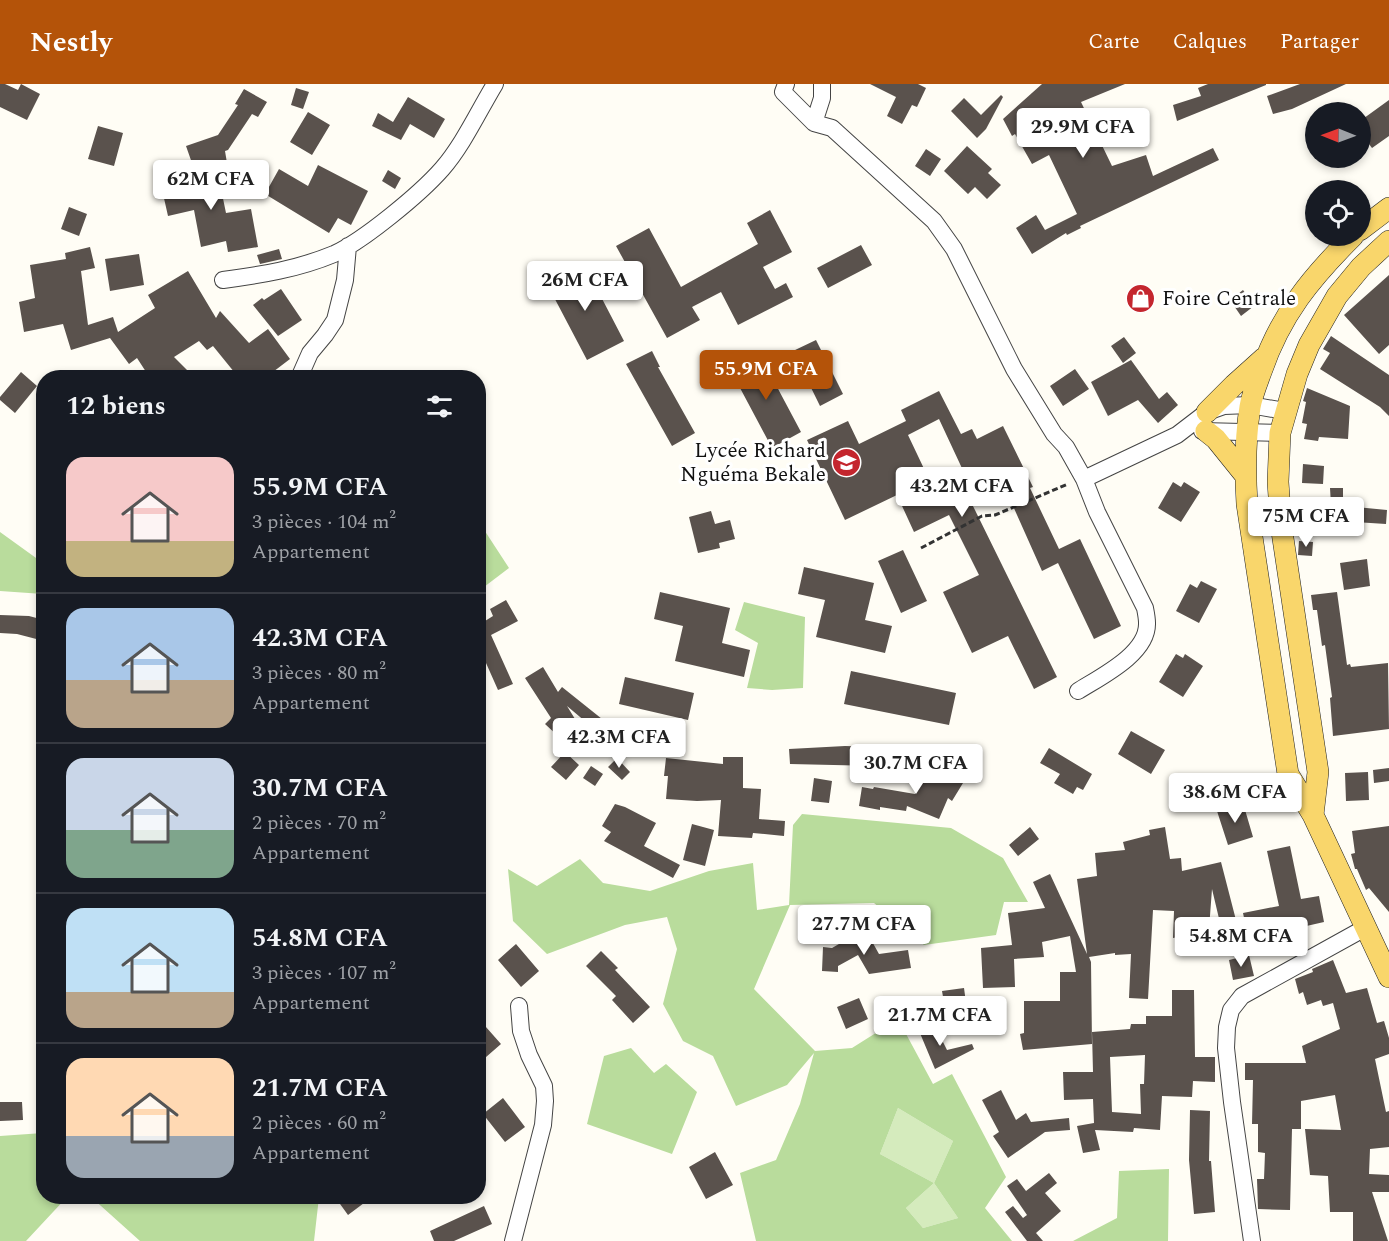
<!DOCTYPE html>
<html lang="fr">
<head>
<meta charset="utf-8">
<style>
  body { margin:0; font-family:Spectral,serif; background:#20242c; color:#f1f3f6; height:100vh; display:flex; flex-direction:column; font-size:22px; white-space:nowrap }
  * { box-sizing:border-box; margin:0 }
  p { font-size:20px; color:#9ea1a6 }
  .icon { flex:none; width:33px; height:33px; fill:none; stroke:currentColor; stroke-width:2; stroke-linecap:round; stroke-linejoin:round }
  .map { position:relative; flex:1; overflow:hidden }
  .sheet { position:absolute; left:36px; top:286px; width:450px; height:834px; display:flex; flex-direction:column; background:#171b24; border-radius:24px; box-shadow:0 3px 9px #0003 }
  .sheet>* { flex:none }
  .needle { width:39px; rotate:271deg }
  .fabs { position:absolute; left:1305px; top:18px; display:grid; gap:12px }
  .fabs a { display:grid; place-items:center; width:66px; height:66px; border-radius:50%; background:#171b24; box-shadow:0 3px 9px #0003; font-size:30px }
  .price { position:absolute; translate:-50% -51px; padding:0 14px; border-radius:6px; background:#fff; color:#222; font-size:20px; line-height:39px; filter:drop-shadow(0 2px 3px #0008) }
  .price::after { content:''; position:absolute; left:50%; top:36px; width:18px; height:14px; margin-left:-9px; background:inherit; clip-path:polygon(0 0,100% 0,50% 100%) }
  .price.selected { background:#b45309; color:#fff }
  ul { padding:0; list-style:none }
  li { display:flex; align-items:center; gap:18px; height:150px; padding:0 30px }
  li+li { border-top:2px solid #363941 }
  li span { display:grid; place-items:center; flex:none; width:168px; height:120px; border-radius:18px; color:#555 }
  li>.icon { margin-inline-start:auto }
  span .icon { width:72px; height:72px; fill:#fffc; stroke-width:1 }
  li b { font-size:26px }
  h2 { display:flex; justify-content:space-between; align-items:center; height:72px; padding:0 30px; font-size:26px }
  header { display:flex; align-items:center; gap:36px; box-sizing:border-box; height:84px; padding:0 30px; background:#b45309; color:#fff }
  header strong { font-size:28px }
  nav { display:flex; gap:33px; margin-inline-start:auto; font-size:21px }
  .map>svg:first-child { display:block }
</style>
</head>
<body>
<header>
<strong>Nestly</strong>
<nav><a>Carte</a><a>Calques</a><a>Partager</a></nav>
</header>
<div class="map">
<svg width="1389" height="1157" viewBox="0 0 1389 1157">
  <rect width="100%" height="100%" fill="#fffdf5"/>
  <path fill="#d5ebbd" d="M 898,1024 L 953,1057 L 934,1099 L 958,1134 L 923,1144 L 906,1124 L 934,1099 L 880,1070 Z"/>
  <path fill="#b9dc9c" fill-rule="evenodd" d="M 479,438 L 509,484 L 484,503 L 479,498 Z
    M 0,448 L 43,479 L 43,510 L 0,507 Z
    M 744,518 L 805,533 L 803,604 L 772,606 L 747,604 L 758,559 L 735,546 Z
    M 802,730 L 951,744 L 1003,774 L 1028,818 L 1004,818 L 996,851 L 924,861 L 874,819 L 790,821 L 754,905 L 815,967 L 852,964 L 898,935 L 933,1000 L 952,990 L 1006,1093 L 985,1124 L 1012,1157 L 756,1157 L 740,1089 L 776,1076 L 800,1020 L 814,969 L 787,1001 L 736,1022 L 713,972 L 683,957 L 663,920 L 677,865 L 667,833 L 625,841 L 547,870 L 513,837 L 508,785 L 537,802 L 580,775 L 603,799 L 650,807 L 709,787 L 753,779 L 757,826 L 789,821 L 793,741 ZM 898,1024 L 953,1057 L 934,1099 L 880,1070 ZM 934,1099 L 958,1134 L 923,1144 L 906,1124 Z
    M 631,964 L 654,989 L 666,980 L 697,1008 L 672,1070 L 587,1040 L 604,972 Z
    M 43,1049 L 44,1113 L 67,1113 L 26,1157 L 0,1157 L 0,1052 Z
    M 1169,1085 L 1168,1157 L 1073,1157 L 1117,1134 L 1119,1087 Z
    M 91,1113 L 319,1113 L 314,1157 L 140,1157 Z"/>
  <path fill="#5a524d" fill-rule="evenodd" d="M 0,0 L 5,0 L 18,6 L 21,0 L 40,10 L 27,36 L 0,23 Z
    M 870,0 L 918,0 L 926,4 L 917,23 L 912,21 L 902,40 L 887,32 L 896,13 Z
    M 1042,0 L 1125,0 L 1081,18 L 1112,82 L 1146,71 L 1153,92 L 1213,64 L 1219,76 L 1080,142 L 1081,144 L 1067,151 L 1066,149 L 1032,170 L 1016,144 L 1036,131 L 1045,146 L 1077,130 L 1049,71 L 1032,80 L 1015,50 L 1012,52 L 1003,35 Z
    M 1208,0 L 1266,0 L 1266,1 L 1177,37 L 1173,21 L 1201,12 L 1198,4 Z
    M 1300,0 L 1346,0 L 1292,25 L 1273,30 L 1267,12 Z
    M 296,4 L 309,8 L 303,25 L 291,21 Z
    M 244,5 L 267,18 L 258,33 L 252,30 L 228,66 L 225,67 L 228,85 L 193,82 L 186,62 L 218,51 L 238,21 L 235,20 Z
    M 1001,11 L 1003,13 L 986,45 L 977,54 L 951,27 L 964,14 L 981,31 Z
    M 408,13 L 445,35 L 434,54 L 410,40 L 401,56 L 372,42 L 378,29 L 393,38 Z
    M 1389,16 L 1389,52 L 1372,64 L 1360,48 L 1360,37 Z
    M 308,28 L 330,41 L 312,71 L 290,58 Z
    M 98,42 L 123,49 L 114,82 L 88,75 Z
    M 967,62 L 992,85 L 988,89 L 1001,101 L 987,115 L 975,103 L 968,110 L 944,87 Z
    M 926,65 L 941,75 L 930,92 L 915,82 Z
    M 318,81 L 368,107 L 351,141 L 338,134 L 329,149 L 265,110 L 279,85 L 308,102 Z
    M 228,85 L 231,98 L 220,100 L 226,129 L 251,125 L 258,163 L 228,168 L 226,157 L 201,163 L 194,126 L 168,132 L 161,101 Z
    M 388,86 L 401,94 L 395,105 L 382,97 Z
    M 69,123 L 87,130 L 79,152 L 61,145 Z
    M 770,126 L 792,168 L 763,183 L 775,205 L 786,199 L 793,213 L 738,241 L 721,208 L 692,223 L 700,236 L 667,254 L 616,162 L 649,144 L 681,203 L 758,160 L 747,139 Z
    M 861,161 L 872,181 L 828,204 L 817,184 Z
    M 90,163 L 95,184 L 81,187 L 88,241 L 113,233 L 118,248 L 155,224 L 148,211 L 188,187 L 216,234 L 220,227 L 249,259 L 268,245 L 290,275 L 265,294 L 239,294 L 213,262 L 207,266 L 199,257 L 174,273 L 195,294 L 150,294 L 137,274 L 129,280 L 110,254 L 71,266 L 63,240 L 24,248 L 19,218 L 35,214 L 30,181 L 66,175 L 65,169 Z
    M 279,165 L 282,175 L 260,180 L 257,171 Z
    M 139,170 L 144,201 L 110,207 L 105,175 Z
    M 584,180 L 624,257 L 587,276 L 547,200 Z
    M 1389,191 L 1389,261 L 1379,270 L 1344,231 Z
    M 281,205 L 302,236 L 278,252 L 253,221 L 262,214 L 264,216 Z
    M 1243,206 L 1254,222 L 1241,232 L 1230,216 Z
    M 1331,252 L 1389,291 L 1389,332 L 1380,323 L 1320,285 L 1330,269 L 1323,265 Z
    M 1124,253 L 1136,269 L 1123,279 L 1111,262 Z
    M 816,256 L 843,310 L 820,322 L 793,267 Z
    M 652,267 L 660,283 L 658,283 L 695,349 L 672,362 L 626,280 Z
    M 760,271 L 801,348 L 772,364 L 731,287 Z
    M 1131,276 L 1159,315 L 1167,308 L 1178,321 L 1158,339 L 1138,316 L 1108,332 L 1091,298 Z
    M 1075,285 L 1089,305 L 1063,322 L 1050,302 Z
    M 21,288 L 37,302 L 15,329 L 0,316 L 0,313 Z
    M 1307,304 L 1350,322 L 1348,355 L 1319,353 L 1318,357 L 1304,355 L 1307,340 L 1302,339 L 1306,318 L 1303,317 Z
    M 939,307 L 961,350 L 972,345 L 977,355 L 1003,342 L 1033,403 L 1030,404 L 1059,465 L 1080,455 L 1121,542 L 1094,555 L 1058,479 L 1042,487 L 1005,404 L 972,420 L 1057,593 L 1034,605 L 1008,552 L 972,569 L 943,508 L 979,491 L 949,431 L 914,448 L 897,411 L 845,436 L 807,356 L 848,337 L 859,360 L 906,337 L 901,326 ZM 939,335 L 967,395 L 936,410 L 908,351 Z
    M 1303,380 L 1324,382 L 1323,400 L 1302,399 Z
    M 1173,398 L 1181,403 L 1184,398 L 1200,408 L 1181,438 L 1158,424 Z
    M 1330,404 L 1343,404 L 1343,420 L 1331,421 Z
    M 1356,423 L 1387,426 L 1386,440 L 1355,438 Z
    M 711,427 L 715,440 L 730,436 L 735,455 L 719,459 L 720,464 L 698,469 L 689,433 Z
    M 1299,457 L 1313,458 L 1312,472 L 1298,471 Z
    M 903,466 L 927,517 L 901,529 L 878,477 Z
    M 1367,475 L 1370,502 L 1344,506 L 1340,479 Z
    M 804,483 L 874,499 L 865,536 L 892,542 L 885,569 L 816,553 L 825,516 L 798,510 Z
    M 1201,497 L 1217,505 L 1199,539 L 1176,527 L 1190,500 L 1197,504 Z
    M 660,508 L 730,524 L 722,559 L 750,566 L 744,593 L 675,577 L 683,542 L 654,535 Z
    M 1337,508 L 1347,581 L 1350,580 L 1351,583 L 1388,579 L 1389,645 L 1333,652 L 1330,614 L 1332,613 L 1325,561 L 1322,562 L 1317,526 L 1313,526 L 1311,511 Z
    M 506,516 L 518,537 L 491,551 L 513,600 L 498,606 L 478,561 L 478,523 L 485,537 L 493,532 L 490,525 Z
    M 0,531 L 29,532 L 44,536 L 44,557 L 17,550 L 0,549 Z
    M 1176,570 L 1183,574 L 1185,570 L 1203,582 L 1183,613 L 1159,598 Z
    M 543,583 L 558,608 L 562,603 L 607,639 L 599,649 L 567,622 L 575,635 L 559,653 L 545,640 L 551,634 L 525,594 Z
    M 851,587 L 956,609 L 949,641 L 844,620 Z
    M 625,593 L 694,609 L 688,636 L 619,620 Z
    M 1131,647 L 1165,666 L 1151,690 L 1118,670 Z
    M 845,662 L 878,663 L 877,682 L 790,680 L 789,665 Z
    M 1049,664 L 1092,690 L 1083,706 L 1077,703 L 1073,710 L 1054,699 L 1060,690 L 1040,679 Z
    M 565,668 L 579,681 L 566,696 L 551,683 Z
    M 723,673 L 743,673 L 743,704 L 761,705 L 759,735 L 785,737 L 784,752 L 753,749 L 752,754 L 718,752 L 721,716 L 697,717 L 666,715 L 668,692 L 664,692 L 666,674 L 723,680 Z
    M 617,674 L 630,688 L 622,696 L 608,683 Z
    M 934,681 L 963,699 L 952,717 L 948,714 L 939,735 L 907,722 L 906,727 L 880,723 L 880,726 L 859,722 L 862,703 L 873,705 L 874,703 L 915,710 Z
    M 591,682 L 603,690 L 595,702 L 583,694 Z
    M 1389,684 L 1389,697 L 1374,699 L 1373,686 Z
    M 1368,688 L 1369,716 L 1346,717 L 1345,689 Z
    M 814,694 L 832,697 L 829,719 L 811,717 Z
    M 1243,719 L 1253,753 L 1228,761 L 1217,727 Z
    M 615,720 L 625,723 L 656,739 L 644,762 L 680,781 L 673,794 L 604,757 L 611,748 L 602,742 Z
    M 692,740 L 714,746 L 705,782 L 683,776 Z
    M 1389,742 L 1389,828 L 1369,804 L 1366,806 L 1357,785 L 1355,785 L 1351,770 L 1355,769 L 1352,747 Z
    M 1030,743 L 1039,755 L 1018,772 L 1009,761 Z
    M 1165,743 L 1170,775 L 1181,774 L 1182,787 L 1221,778 L 1237,840 L 1221,843 L 1212,805 L 1209,845 L 1201,846 L 1201,849 L 1173,854 L 1174,827 L 1153,826 L 1148,915 L 1129,914 L 1131,870 L 1115,871 L 1115,869 L 1089,873 L 1091,878 L 1092,960 L 1023,966 L 1020,950 L 1024,949 L 1024,917 L 1060,917 L 1060,888 L 1076,888 L 1070,852 L 1042,858 L 1044,873 L 1014,875 L 1015,903 L 983,904 L 981,864 L 1012,861 L 1008,829 L 1045,824 L 1033,798 L 1050,790 L 1087,870 L 1077,795 L 1097,792 L 1095,769 L 1125,766 L 1123,758 L 1150,751 L 1149,746 Z
    M 1290,762 L 1301,815 L 1319,812 L 1324,838 L 1302,843 L 1306,862 L 1287,865 L 1282,840 L 1247,848 L 1243,829 L 1279,822 L 1267,767 Z
    M 865,845 L 879,870 L 908,866 L 911,884 L 869,890 L 858,871 L 838,882 L 838,888 L 822,887 L 823,863 L 832,864 Z
    M 516,860 L 539,887 L 521,903 L 498,876 Z
    M 601,867 L 618,884 L 615,886 L 650,923 L 633,939 L 612,916 L 616,912 L 586,882 Z
    M 1249,871 L 1254,892 L 1233,896 L 1229,876 Z
    M 1333,876 L 1346,909 L 1367,904 L 1377,939 L 1384,937 L 1389,954 L 1389,970 L 1375,975 L 1386,1028 L 1389,1027 L 1389,1063 L 1370,1065 L 1369,1090 L 1389,1091 L 1389,1108 L 1372,1108 L 1388,1157 L 1353,1157 L 1353,1128 L 1330,1128 L 1328,1092 L 1310,1091 L 1305,1045 L 1341,1046 L 1335,1011 L 1301,1017 L 1301,1045 L 1292,1045 L 1290,1126 L 1258,1125 L 1257,1095 L 1264,1095 L 1265,1069 L 1258,1068 L 1258,1040 L 1252,1040 L 1253,996 L 1245,996 L 1245,979 L 1306,979 L 1302,962 L 1340,945 L 1333,919 L 1323,922 L 1321,916 L 1307,921 L 1303,908 L 1299,910 L 1295,895 L 1313,888 L 1312,885 Z
    M 964,904 L 967,926 L 946,930 L 942,907 Z
    M 1172,906 L 1194,906 L 1195,973 L 1215,973 L 1215,998 L 1193,997 L 1192,1013 L 1162,1012 L 1160,1046 L 1134,1044 L 1133,1048 L 1095,1046 L 1100,1066 L 1083,1069 L 1077,1042 L 1094,1039 L 1093,1015 L 1064,1016 L 1063,988 L 1093,988 L 1092,948 L 1130,945 L 1131,940 L 1146,940 L 1146,932 L 1172,932 ZM 1145,971 L 1144,1000 L 1140,1000 L 1141,1030 L 1112,1028 L 1110,973 Z
    M 859,914 L 868,935 L 846,945 L 837,923 Z
    M 478,934 L 501,960 L 478,980 Z
    M 929,937 L 939,961 L 943,958 L 947,966 L 972,960 L 974,965 L 935,985 L 917,942 Z
    M 1001,1006 L 1016,1036 L 1026,1029 L 1031,1038 L 1069,1034 L 1070,1046 L 1045,1048 L 1008,1074 L 993,1052 L 999,1048 L 982,1016 Z
    M 503,1014 L 525,1043 L 505,1058 L 483,1030 Z
    M 0,1018 L 22,1018 L 23,1036 L 0,1037 Z
    M 1190,1026 L 1210,1027 L 1209,1077 L 1211,1077 L 1215,1128 L 1194,1130 L 1189,1076 Z
    M 715,1068 L 733,1101 L 706,1115 L 689,1083 Z
    M 1049,1089 L 1057,1099 L 1045,1109 L 1061,1127 L 1036,1149 L 1043,1157 L 1027,1157 L 1005,1128 L 1013,1122 L 1023,1134 L 1027,1131 L 1007,1102 L 1017,1095 L 1026,1107 Z
    M 335,1113 L 372,1113 L 348,1131 Z
    M 484,1122 L 492,1140 L 454,1157 L 434,1157 L 430,1147 Z"/>
  <g fill="none" stroke-linecap="round" stroke-linejoin="round">
    <defs>
      <path id="minor" d="M 786,0 L 783,8 L 814,39 L 832,44 L 934,137 L 954,165 L 1014,285 L 1054,350 L 1066,363 L 1084,395 L 1097,428 L 1145,524 C 1146,529 1147,534 1147,539 C 1148,570 1100,593 1078,607
        M 814,39 L 822,14 L 822,0
        M 223,196 C 261,191 298,185 334,170 C 363,157 420,110 442,85 C 463,61 478,28 495,0
        M 299,294 L 310,269 L 325,251 L 335,236 L 345,196 L 348,162
        M 1202,347 L 1280,349
        M 1084,395 L 1177,351 L 1207,328 L 1224,322 L 1250,321 L 1285,327
        M 513,1157 L 543,1041 L 545,1017 L 544,1002 L 529,971 L 521,947 L 519,922
        M 1252,1157 L 1232,1018 L 1226,964 L 1227,943 L 1231,926 L 1242,912 L 1365,844"/>
      <path id="major" d="M 1360,146 L 1389,124
        M 1353,152 C 1311,194 1281,230 1261,288 C 1257,299 1252,311 1250,323 C 1245,355 1245,388 1247,420 L 1288,690 L 1313,731 L 1389,893
        M 1207,328 L 1234,301 L 1264,274
        M 1206,347 L 1216,355 L 1245,391
        M 1313,731 L 1318,688 L 1281,441 L 1278,398 L 1280,349 L 1297,290 L 1309,261 L 1337,212 L 1361,183 L 1389,157"/>
    </defs>
    <use href="#minor" stroke="#444" stroke-width="18"/>
    <use href="#major" stroke="#222" stroke-width="22"/>
    <path stroke="#333" stroke-width="3" stroke-dasharray="6 3" stroke-linecap="butt" d="M 921,464 L 982,432 L 995,431 L 1068,400"/>
    <use href="#minor" stroke="#fff" stroke-width="16"/>
    <use href="#major" stroke="#f9d66b" stroke-width="21"/>
  </g>
  <defs>
    <symbol id="shop-disc" viewBox="-11 -11 22 22"><circle r="9.5" fill="#c4262e" stroke="#fff"/><path d="M-5-2.5h2.3a2.7 3.5 0 0 1 5.4 0H5L5.5 6h-11ZM-1.5-2.5h3a1.5 2.3 0 0 0-3 0Z" fill="#fff"/></symbol>
    <symbol id="school-disc" viewBox="-11 -11 22 22"><circle r="9.5" fill="#c4262e" stroke="#fff"/><path d="M0-5L7-2L0 1L-7-2ZM-4 1L0 2.5L4 1V4Q0 6-4 4Z" fill="#fff"/></symbol>
  </defs>
  <g fill-rule="evenodd">
    <use href="#shop-disc" x="1124" y="198" width="33" height="33"/>
    <use href="#school-disc" x="830" y="362" width="33" height="33"/>
  </g>
  <g text-anchor="middle" dominant-baseline="central" stroke-width="6" stroke-linejoin="round" paint-order="stroke">
    <g font-size="21" fill="#111" stroke="#fff" text-anchor="start">
      <text x="1162" y="215">Foire Centrale</text>
      <text x="826" y="367" text-anchor="end">Lycée Richard<tspan x="826" dy="24">Nguéma Bekale</tspan></text>
    </g>
  </g>
</svg>
<div class="fabs">
<a><svg class="needle" viewBox="-14 -14 28 28"><path d="M0-13l5 13h-10z" fill="#e53935"/><path d="M0 13l5-13h-10z" fill="#9ea1a6"/></svg></a>
<a><svg class="icon" aria-label="locate" viewBox="0 0 24 24"><circle cx="12" cy="12" r="6"/><path d="M12 2v4M12 18v4M2 12h4M18 12h4"/></svg></a>
</div>
<b class="price" style="left:1083px;top:75px">29.9M CFA</b>
<b class="price" style="left:211px;top:127px">62M CFA</b>
<b class="price" style="left:585px;top:228px">26M CFA</b>
<b class="price selected" style="left:766px;top:317px">55.9M CFA</b>
<b class="price" style="left:962px;top:434px">43.2M CFA</b>
<b class="price" style="left:1306px;top:464px">75M CFA</b>
<b class="price" style="left:619px;top:685px">42.3M CFA</b>
<b class="price" style="left:916px;top:711px">30.7M CFA</b>
<b class="price" style="left:1235px;top:740px">38.6M CFA</b>
<b class="price" style="left:864px;top:872px">27.7M CFA</b>
<b class="price" style="left:1241px;top:884px">54.8M CFA</b>
<b class="price" style="left:940px;top:963px">21.7M CFA</b>
<section class="sheet">
<h2>12 biens<svg class="icon" aria-label="filters" viewBox="0 0 24 24"><path d="M4 7h16M4 17h16"/><circle cx="9" cy="7" r="2"/><circle cx="15" cy="17" r="2"/></svg></h2>
<ul>
<li><span style="background:linear-gradient(#f6c9c9 70%,#c2b280 0)"><svg class="icon" aria-label="home" viewBox="0 0 24 24"><path d="M3 11l9-7 9 7M6 9v11h12V9"/></svg></span><div><b>55.9M CFA</b><p>3 pièces · 104 m²</p><p>Appartement</p></div></li>
<li><span style="background:linear-gradient(#a9c7e8 60%,#b9a48a 0)"><svg class="icon" aria-label="home" viewBox="0 0 24 24"><path d="M3 11l9-7 9 7M6 9v11h12V9"/></svg></span><div><b>42.3M CFA</b><p>3 pièces · 80 m²</p><p>Appartement</p></div></li>
<li><span style="background:linear-gradient(#c9d6e8 60%,#7fa58c 0)"><svg class="icon" aria-label="home" viewBox="0 0 24 24"><path d="M3 11l9-7 9 7M6 9v11h12V9"/></svg></span><div><b>30.7M CFA</b><p>2 pièces · 70 m²</p><p>Appartement</p></div></li>
<li><span style="background:linear-gradient(#bfe0f5 70%,#b9a48a 0)"><svg class="icon" aria-label="home" viewBox="0 0 24 24"><path d="M3 11l9-7 9 7M6 9v11h12V9"/></svg></span><div><b>54.8M CFA</b><p>3 pièces · 107 m²</p><p>Appartement</p></div></li>
<li><span style="background:linear-gradient(#ffd9b3 65%,#9aa5b1 0)"><svg class="icon" aria-label="home" viewBox="0 0 24 24"><path d="M3 11l9-7 9 7M6 9v11h12V9"/></svg></span><div><b>21.7M CFA</b><p>2 pièces · 60 m²</p><p>Appartement</p></div></li>
</ul>
</section>
</div>
</body>
</html>
